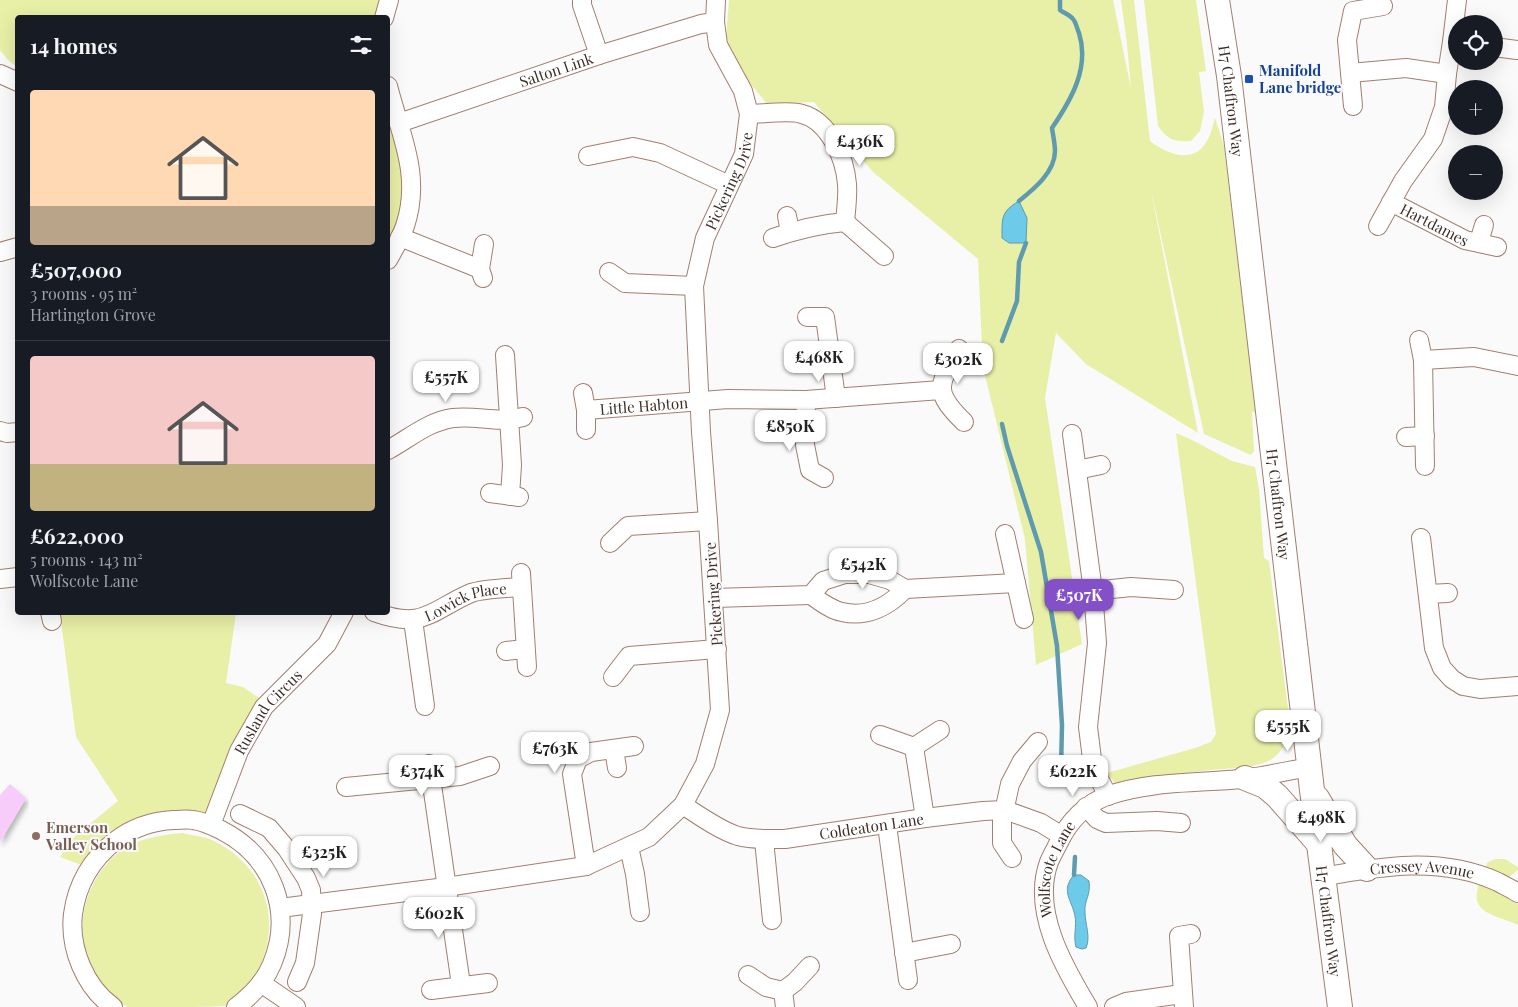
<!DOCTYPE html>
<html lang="en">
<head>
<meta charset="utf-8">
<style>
  body { margin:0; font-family:"Playfair Display",serif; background:#20242c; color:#f1f3f6; height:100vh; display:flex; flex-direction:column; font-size:19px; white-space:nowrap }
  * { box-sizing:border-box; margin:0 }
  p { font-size:16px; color:#9ea1a6 }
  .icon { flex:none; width:28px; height:28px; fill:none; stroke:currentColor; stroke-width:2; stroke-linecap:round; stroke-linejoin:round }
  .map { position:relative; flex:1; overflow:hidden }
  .side { position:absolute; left:15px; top:15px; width:375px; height:600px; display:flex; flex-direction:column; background:#171b24; border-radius:5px; box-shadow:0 5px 20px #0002 }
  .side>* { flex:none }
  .controls { position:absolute; left:1448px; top:15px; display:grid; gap:10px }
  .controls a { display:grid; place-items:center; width:55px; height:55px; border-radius:50%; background:#171b24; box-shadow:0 5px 20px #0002; font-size:25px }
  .price { position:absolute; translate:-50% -42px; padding:0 11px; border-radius:10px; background:#fff; color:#222; font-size:16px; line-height:32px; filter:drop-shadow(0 1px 2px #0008) }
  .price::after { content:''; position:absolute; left:50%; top:30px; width:15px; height:11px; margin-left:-8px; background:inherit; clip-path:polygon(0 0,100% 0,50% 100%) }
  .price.current { background:#8350c8; color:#fff }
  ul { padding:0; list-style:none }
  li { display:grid; align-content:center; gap:10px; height:265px; padding:0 15px }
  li+li { border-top:1px solid #363941 }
  li span { display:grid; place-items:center; height:155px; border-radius:5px; color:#555 }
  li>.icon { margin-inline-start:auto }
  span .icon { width:90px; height:90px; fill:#fffc; stroke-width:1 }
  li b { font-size:21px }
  h2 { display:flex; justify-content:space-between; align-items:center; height:60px; padding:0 15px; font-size:21px }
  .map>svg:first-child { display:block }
</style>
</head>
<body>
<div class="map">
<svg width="1518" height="1007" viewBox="0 0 1518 1007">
  <defs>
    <filter id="shadow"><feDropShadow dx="2.5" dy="4.5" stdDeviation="2.5" flood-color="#0004"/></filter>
  </defs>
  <rect width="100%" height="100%" fill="#fafafa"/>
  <path fill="#e8efa6" d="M 0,0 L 390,0 L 388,18 L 18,18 L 17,67 L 8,60 L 0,50 Z
    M 729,0 L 1113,0 L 1131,89 L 1127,44 L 1121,0 L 1134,0 L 1150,141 C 1169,156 1197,165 1209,137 C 1212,131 1213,124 1215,118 L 1224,146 L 1253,388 L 1258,413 L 1252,412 L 1254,451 L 1251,455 L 1204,434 L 1150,185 L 1198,433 L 1086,364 L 1056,333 L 1045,398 L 1082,644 L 1036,665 L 1025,539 L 983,367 L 978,259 L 873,172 L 814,102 L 767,104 L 725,52 Z
    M 1144,0 L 1196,0 L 1206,71 L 1199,72 L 1204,112 L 1200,131 L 1191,141 C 1174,142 1168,140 1158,126 Z
    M 388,74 L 393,92 L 413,189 L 388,248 Z
    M 1176,433 L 1190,439 L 1232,461 L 1255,467 L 1259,489 L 1264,558 L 1269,561 L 1290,724 C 1288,738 1284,752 1270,760 C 1254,769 1227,768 1209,770 C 1178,774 1148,781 1117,786 L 1107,773 L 1195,748 L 1211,742 L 1216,734 Z
    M 60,613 L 236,613 L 226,683 L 243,687 L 262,700 L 214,804 L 201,816 L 153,817 L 84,866 L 60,857 L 75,836 L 118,801 L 76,737 Z
    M 183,833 C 192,836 204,836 212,840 C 263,864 282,916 260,967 C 254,982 241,999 226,1006 C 219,1007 173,1007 162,1007 C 153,1007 136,1007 128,1007 C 116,1004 99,983 93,973 C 91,967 89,961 87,955 C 73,916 93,866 128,846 C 146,837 164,835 183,833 Z
    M 1496,859 L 1505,859 L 1518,867 L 1518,870 L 1508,878 L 1484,869 L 1488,862 Z
    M 1478,884 L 1497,890 L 1518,904 L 1518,925 C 1505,918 1482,916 1477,901 C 1476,896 1478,889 1478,884 Z"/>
  <path fill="#6dcae9" stroke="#5f9baf" d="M 1019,201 L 1027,218 L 1026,243 L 1009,243 L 1002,238 C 1002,217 1001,212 1019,201 Z
    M 1074,875 L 1081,875 L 1089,881 C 1091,896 1084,900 1085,912 C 1085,924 1091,937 1086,948 L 1082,949 L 1076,947 C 1073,936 1077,926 1075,916 C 1072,900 1060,891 1074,875 Z"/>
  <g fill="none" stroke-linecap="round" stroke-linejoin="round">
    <path stroke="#5f9baf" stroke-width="4.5" d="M 1019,201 C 1034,189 1055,172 1055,151 C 1055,144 1053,135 1052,128 C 1071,100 1090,68 1079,33 C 1077,29 1076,22 1073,19 C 1070,15 1064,13 1060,10 L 1060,0
      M 1002,341 L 1017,301 L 1019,262 L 1026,243
      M 1002,424 L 1007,446 L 1041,552 L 1057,646 L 1062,725 L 1061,770
      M 1074,875 L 1075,857"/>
  </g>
  <path fill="#f7cbfa" filter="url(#shadow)" d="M 10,784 L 26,798 L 0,842 L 0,795 Z"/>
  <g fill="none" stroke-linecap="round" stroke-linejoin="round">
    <defs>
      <g id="street">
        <path d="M 582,0 L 582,5 L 599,55"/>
        <path d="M 384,18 L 389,0"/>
        <path d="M 1456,42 L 1452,42 L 1457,0"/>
        <path d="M 1494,47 L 1517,50"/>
        <path d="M 1350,73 L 1347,40 L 1353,11 L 1383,6"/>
        <path d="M 0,74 L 18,82"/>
        <path d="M 388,86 C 400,134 422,175 405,226 C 401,238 394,249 388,260"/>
        <path d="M 1353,106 L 1350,73 L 1406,68 L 1447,74 L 1452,42"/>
        <path d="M 749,114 C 762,114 791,110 802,114 C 829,121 845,158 847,184 C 848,196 846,210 845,222 C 821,224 796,230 773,238"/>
        <path id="s1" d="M 399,123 L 599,55 L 701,24 L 715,22"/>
        <path d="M 588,156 L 633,147 L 660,153 L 729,185"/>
        <path id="s2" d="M 1391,202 L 1465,240 L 1497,247"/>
        <path d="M 787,216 L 790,232"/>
        <path d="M 845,222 L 884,256"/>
        <path d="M 1378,226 L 1403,181 L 1433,139 L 1444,107 L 1447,74"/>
        <path d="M 400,237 L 480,269"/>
        <path d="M 1479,242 L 1484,225"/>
        <path d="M 0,252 L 18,247"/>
        <path d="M 609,272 L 625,283 L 694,286"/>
        <path d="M 483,278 L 480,269 L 484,244"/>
        <path d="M 807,317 L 825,317 L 836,398"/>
        <path d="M 1419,340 L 1423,360 L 1425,466"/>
        <path d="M 959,349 C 939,384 932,391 964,422"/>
        <path d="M 505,355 L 512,465 L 510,496"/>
        <path d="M 1423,360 L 1474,357 L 1518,366"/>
        <path d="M 583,393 L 586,410 L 586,430"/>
        <path d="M 806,400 L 805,445 L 810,470 L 824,478"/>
        <path id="s3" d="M 586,410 L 728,399 L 806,400 L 941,390"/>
        <path d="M 0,431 L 7,433 L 18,432"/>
        <path d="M 1072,434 L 1093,591 L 1097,643 L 1088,727 L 1093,767 L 1108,796"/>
        <path d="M 1406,437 L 1425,436"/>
        <path d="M 388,450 C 410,438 427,422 453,418 C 478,415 497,424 523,417"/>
        <path d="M 1077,470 L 1101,465"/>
        <path d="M 490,493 L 519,497"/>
        <path d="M 1005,534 L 1024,619"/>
        <path d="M 1421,538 L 1434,648 L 1442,668 L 1452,679 L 1463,686 L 1480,689 L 1518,686"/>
        <path d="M 610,543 L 628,526 L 708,521"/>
        <path d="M 521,573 L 527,667"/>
        <path d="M 0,579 L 18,577"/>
        <path d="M 1093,591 L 1131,587 L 1174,590"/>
        <path d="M 1428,594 L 1448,593"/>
        <path d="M 811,595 C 821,602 831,610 842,612 C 867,618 889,606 905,589"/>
        <path d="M 713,598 L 811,595 L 823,581 L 845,574 L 869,574 L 890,580 L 905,589 L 1016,583"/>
        <path d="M 50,612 L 52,621"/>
        <path id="s4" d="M 374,612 C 424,630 430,611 471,593 C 482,589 508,588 521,587"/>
        <path d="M 413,620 L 425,706"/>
        <path d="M 506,651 L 525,649"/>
        <path d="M 613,677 L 629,656 L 717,649"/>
        <path d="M 880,735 L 914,747 L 940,730"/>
        <path d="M 914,747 L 925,818"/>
        <path d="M 614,749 L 617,768"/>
        <path d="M 429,764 L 461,985"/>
        <path d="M 346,787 L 460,776 L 490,766"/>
        <path id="s5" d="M 683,805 C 698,815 721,831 738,836 C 753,840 770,839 785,839 L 925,818 L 983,811 L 1005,810 L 1041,823 L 1062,836"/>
        <path d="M 1086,807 L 1097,819 L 1106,823 L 1157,821 L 1181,823"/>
        <path d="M 240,814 L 269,828 L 287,849 L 306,878 L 311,890 L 312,914 L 305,963 L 297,982"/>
        <path id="s6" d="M 211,825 L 239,751 L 264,707 L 327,644 L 344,612"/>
        <path d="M 887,825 L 908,980"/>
        <path d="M 764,840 L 772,920"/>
        <path d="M 629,847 L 635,874 L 640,912"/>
        <path d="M 1012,858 L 1002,843 L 1002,821 L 1010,784 L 1022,761 L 1038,742"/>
        <path d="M 586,866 L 572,774 L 578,759 L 591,752 L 634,746"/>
        <path id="s7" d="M 1322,877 C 1381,866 1441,856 1498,882 C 1505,886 1512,889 1518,893"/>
        <path id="s8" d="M 280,908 L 446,887 L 586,866 L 649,837 L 683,805 L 705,764 L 720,710 L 708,521 L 701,432 L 694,286 L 705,238 L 744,154 L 749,114 L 743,91 L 718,45 L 715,22 L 716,0"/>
        <path d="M 904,953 L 951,944"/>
        <path d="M 748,975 L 766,987 L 783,991 L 795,982 L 810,966"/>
        <path d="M 261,983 L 296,1007"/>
        <path d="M 431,990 L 488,983"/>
        <path d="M 783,991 L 785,1007"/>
        <path d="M 113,1007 C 85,987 69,948 73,914 C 77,884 91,860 115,841 C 132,828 152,821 174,820 C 180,820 187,819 193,820 C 203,821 213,826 221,830 C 272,856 294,911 272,964 C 265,981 251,996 236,1007"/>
        <path id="s9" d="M 1088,1007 C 1064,967 1031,911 1049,862 C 1052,855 1056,848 1059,842 C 1069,821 1086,804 1107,796 C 1148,781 1199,783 1242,779 C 1265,776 1287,771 1309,767"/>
        <path d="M 1114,1007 L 1126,1002 L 1182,994"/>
        <path d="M 1184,1007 L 1179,936 L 1191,934"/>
      </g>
      <g id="secondary">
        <path id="s10" d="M 1217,0 L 1229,76 L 1312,790 L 1340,1007"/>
        <path d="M 1245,778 L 1265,786 L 1277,796 L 1320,845"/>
        <path d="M 1317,798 L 1345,845 L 1367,869"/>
      </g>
    </defs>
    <use href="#street" stroke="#a27f70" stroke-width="20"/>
    <use href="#secondary" stroke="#a27f70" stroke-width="26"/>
    <use href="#street" stroke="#fff" stroke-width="18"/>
    <use href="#secondary" stroke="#fff" stroke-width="24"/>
  </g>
  <rect fill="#1a4fb4" stroke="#fafafa" stroke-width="2" x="1244" y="74" width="10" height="10" rx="2.5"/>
  <circle fill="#8d6e63" stroke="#fafafa" stroke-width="2" cx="36" cy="836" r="5"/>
  <g text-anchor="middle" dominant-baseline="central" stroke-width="4" stroke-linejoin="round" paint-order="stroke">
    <g font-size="15" fill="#3d2e28" stroke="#fafafa">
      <text stroke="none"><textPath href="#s1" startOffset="166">Salton Link</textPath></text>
      <text stroke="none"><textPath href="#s10" startOffset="102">H7 Chaffron Way</textPath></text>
      <text stroke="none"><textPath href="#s8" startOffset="1064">Pickering Drive</textPath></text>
      <text stroke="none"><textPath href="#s2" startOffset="49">Hartdames</textPath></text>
      <text stroke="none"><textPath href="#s3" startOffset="58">Little Habton</textPath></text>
      <text stroke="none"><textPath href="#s10" startOffset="508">H7 Chaffron Way</textPath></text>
      <text transform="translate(713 594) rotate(-94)">Pickering Drive</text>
      <text stroke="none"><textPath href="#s4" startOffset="96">Lowick Place</textPath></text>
      <text stroke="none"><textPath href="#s6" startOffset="128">Rusland Circus</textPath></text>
      <text stroke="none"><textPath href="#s5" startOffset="198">Coldeaton Lane</textPath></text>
      <text stroke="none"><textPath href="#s9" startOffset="150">Wolfscote Lane</textPath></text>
      <text stroke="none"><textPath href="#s7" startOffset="101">Cressey Avenue</textPath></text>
      <text stroke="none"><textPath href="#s10" startOffset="928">H7 Chaffron Way</textPath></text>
    </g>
    <g font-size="15" font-weight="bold" fill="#164399" stroke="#fafafa" text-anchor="start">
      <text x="1259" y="70">Manifold<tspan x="1259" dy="17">Lane bridge</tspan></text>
    </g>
    <g font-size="15" font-weight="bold" fill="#785e54" stroke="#fafafa" text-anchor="start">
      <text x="46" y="827">Emerson<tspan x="46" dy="17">Valley School</tspan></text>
    </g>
  </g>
</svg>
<div class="controls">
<a><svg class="icon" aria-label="locate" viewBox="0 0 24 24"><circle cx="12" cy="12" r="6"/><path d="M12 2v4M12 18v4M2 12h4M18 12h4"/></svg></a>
<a>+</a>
<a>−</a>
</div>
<b class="price" style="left:860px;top:167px">£436K</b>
<b class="price" style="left:819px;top:383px">£468K</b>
<b class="price" style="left:958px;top:385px">£302K</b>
<b class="price" style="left:446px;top:403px">£557K</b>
<b class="price" style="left:790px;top:452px">£850K</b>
<b class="price" style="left:863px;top:590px">£542K</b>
<b class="price current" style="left:1079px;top:621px">£507K</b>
<b class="price" style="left:1288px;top:752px">£555K</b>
<b class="price" style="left:555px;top:774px">£763K</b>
<b class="price" style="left:422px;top:797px">£374K</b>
<b class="price" style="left:1073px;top:797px">£622K</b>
<b class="price" style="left:1321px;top:843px">£498K</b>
<b class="price" style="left:324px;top:878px">£325K</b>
<b class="price" style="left:439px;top:939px">£602K</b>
<section class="side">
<h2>14 homes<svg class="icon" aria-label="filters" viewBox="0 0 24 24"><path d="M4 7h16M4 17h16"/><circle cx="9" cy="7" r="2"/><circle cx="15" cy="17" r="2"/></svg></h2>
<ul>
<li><span style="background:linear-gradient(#ffd9b3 75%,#b9a48a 0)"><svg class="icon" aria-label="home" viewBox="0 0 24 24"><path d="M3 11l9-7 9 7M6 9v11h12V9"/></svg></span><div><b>£507,000</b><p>3 rooms · 95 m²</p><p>Hartington Grove</p></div></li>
<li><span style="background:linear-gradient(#f6c9c9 70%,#c2b280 0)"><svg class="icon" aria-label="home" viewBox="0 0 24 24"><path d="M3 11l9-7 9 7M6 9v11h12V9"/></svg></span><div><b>£622,000</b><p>5 rooms · 143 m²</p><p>Wolfscote Lane</p></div></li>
</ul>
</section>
</div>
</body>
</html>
